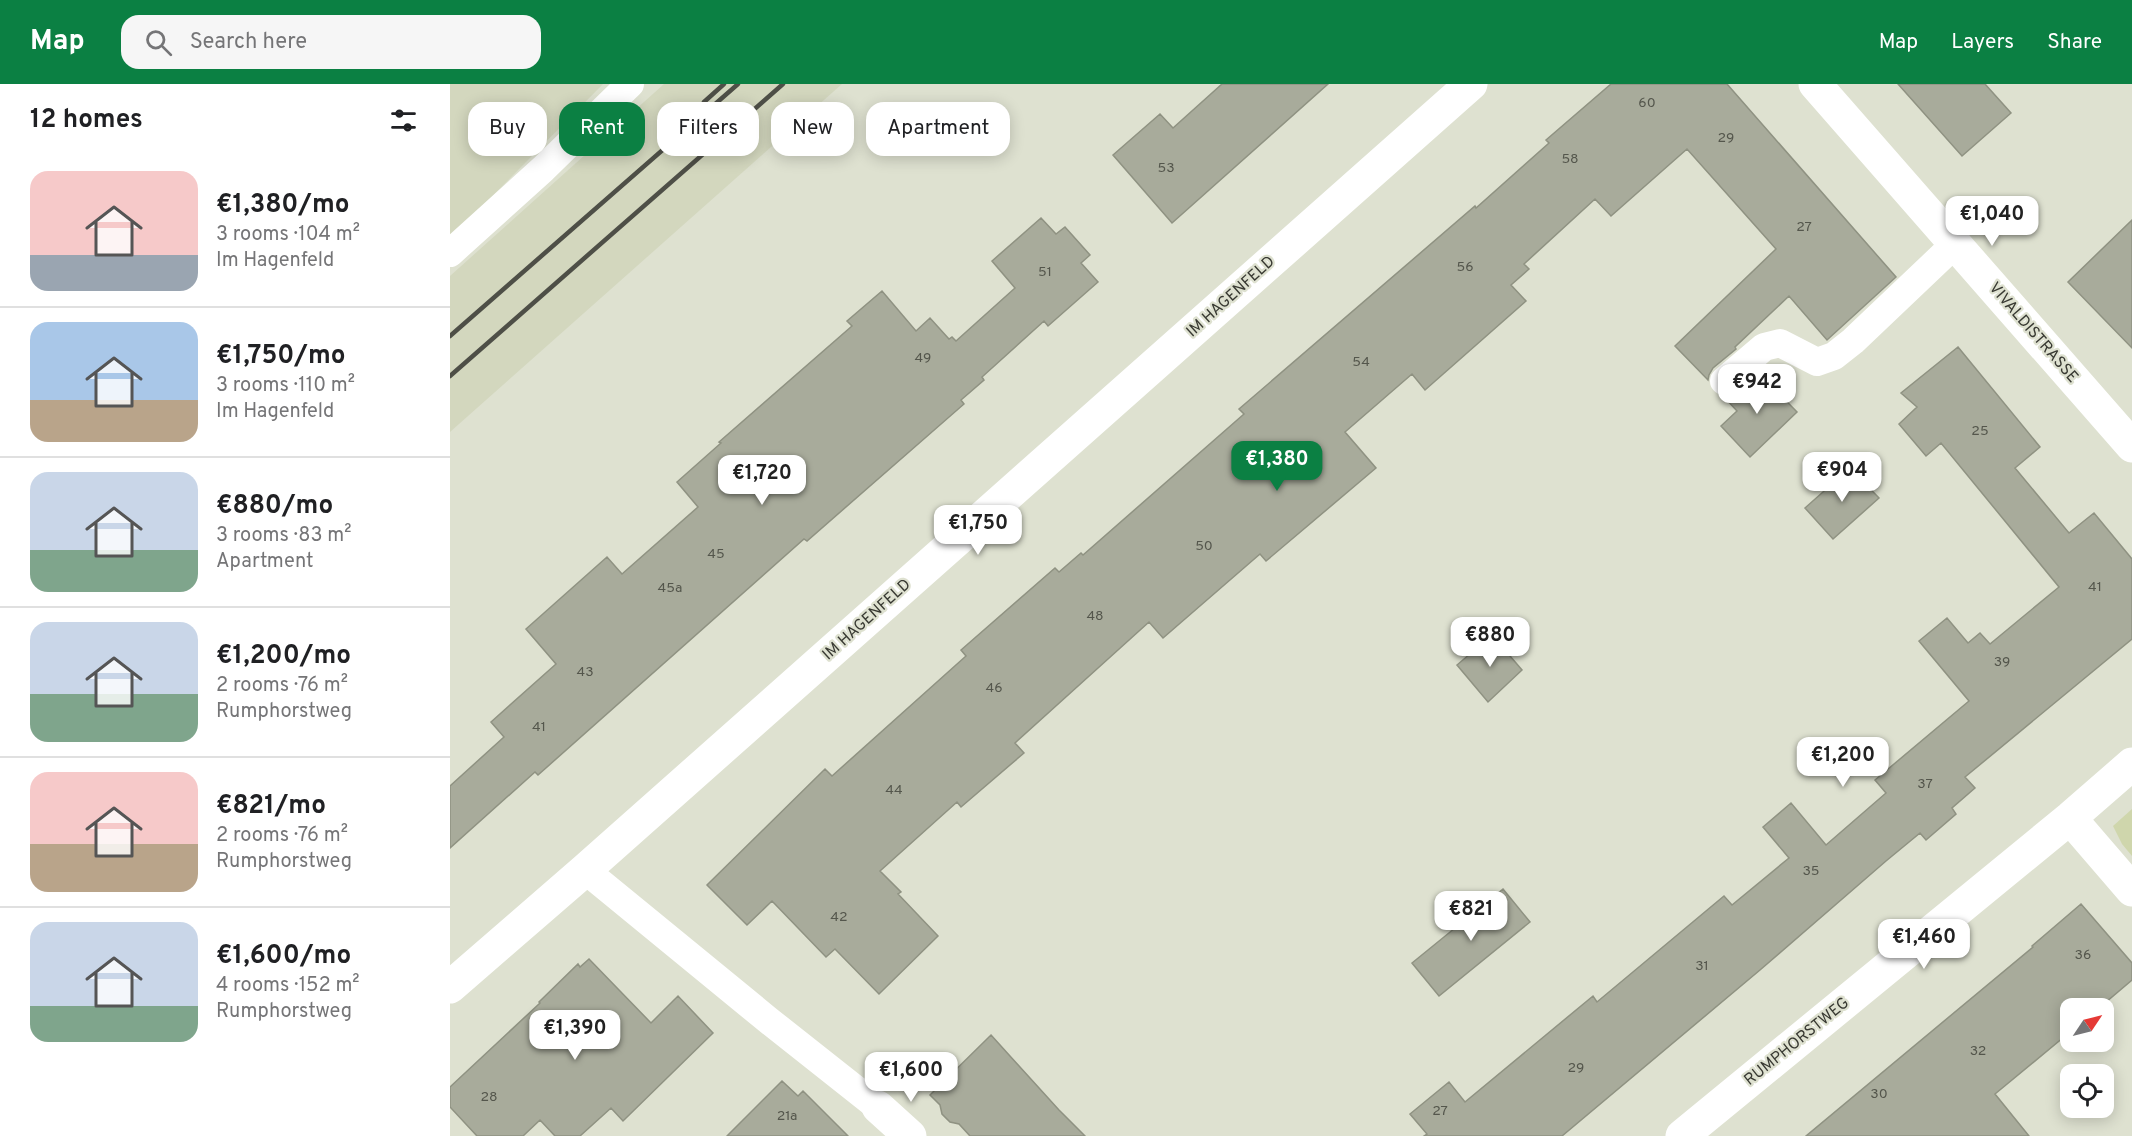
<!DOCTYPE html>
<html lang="en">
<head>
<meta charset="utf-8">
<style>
  body { margin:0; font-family:Overpass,sans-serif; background:#f6f6f6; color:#202124; height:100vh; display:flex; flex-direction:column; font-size:22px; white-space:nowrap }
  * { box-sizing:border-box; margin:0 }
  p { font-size:20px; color:#757577 }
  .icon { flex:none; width:33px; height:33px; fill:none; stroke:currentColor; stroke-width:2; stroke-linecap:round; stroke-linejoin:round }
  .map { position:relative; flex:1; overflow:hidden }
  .sheet { display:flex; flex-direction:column; background:#fff; width:450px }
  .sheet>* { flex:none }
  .top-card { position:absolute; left:18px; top:18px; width:570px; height:54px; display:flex; gap:12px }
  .needle { width:39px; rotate:55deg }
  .controls { position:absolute; left:1610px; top:914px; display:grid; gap:12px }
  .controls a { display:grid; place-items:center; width:54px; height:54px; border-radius:12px; background:#fff; box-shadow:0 3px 15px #0003; font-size:30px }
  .price { position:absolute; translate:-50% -51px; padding:0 14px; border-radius:12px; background:#fff; color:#222; font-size:20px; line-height:39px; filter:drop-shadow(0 2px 3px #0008) }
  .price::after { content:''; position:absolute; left:50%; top:36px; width:18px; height:14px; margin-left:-9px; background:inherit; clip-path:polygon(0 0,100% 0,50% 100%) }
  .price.selected { background:#0b8043; color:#fff }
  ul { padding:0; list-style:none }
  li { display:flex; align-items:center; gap:18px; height:150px; padding:0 30px }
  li+li { border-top:2px solid #e0e0e0 }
  li span { display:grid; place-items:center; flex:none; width:168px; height:120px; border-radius:18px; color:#555 }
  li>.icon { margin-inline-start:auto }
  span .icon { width:72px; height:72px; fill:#fffc; stroke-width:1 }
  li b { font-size:26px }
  h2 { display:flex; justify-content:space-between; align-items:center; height:72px; padding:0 30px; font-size:26px }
  .tag { padding:0 21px; border-radius:18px; background:#fff; box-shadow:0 3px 15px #0003; font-size:21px; line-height:54px }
  .tag.selected { background:#0b8043; color:#fff }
  header { display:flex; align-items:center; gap:36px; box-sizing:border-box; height:84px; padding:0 30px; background:#0b8043; color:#fff }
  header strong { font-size:28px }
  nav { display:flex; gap:33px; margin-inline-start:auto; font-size:21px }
  .search { width:420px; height:54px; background:#f6f6f6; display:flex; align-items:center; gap:15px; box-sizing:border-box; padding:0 21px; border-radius:18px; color:#757577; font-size:22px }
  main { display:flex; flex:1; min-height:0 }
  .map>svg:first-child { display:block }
</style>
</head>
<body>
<header>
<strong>Map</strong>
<div class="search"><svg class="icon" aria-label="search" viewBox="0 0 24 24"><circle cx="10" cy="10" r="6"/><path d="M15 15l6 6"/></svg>Search here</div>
<nav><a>Map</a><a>Layers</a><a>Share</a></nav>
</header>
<main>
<section class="sheet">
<h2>12 homes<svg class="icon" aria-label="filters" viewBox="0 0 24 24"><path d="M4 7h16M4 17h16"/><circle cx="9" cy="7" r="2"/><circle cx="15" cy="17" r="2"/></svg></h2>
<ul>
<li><span style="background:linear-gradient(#f6c9c9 70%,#9aa5b1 0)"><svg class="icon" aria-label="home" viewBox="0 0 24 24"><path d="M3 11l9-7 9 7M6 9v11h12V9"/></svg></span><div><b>€1,380/mo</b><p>3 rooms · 104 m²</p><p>Im Hagenfeld</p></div></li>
<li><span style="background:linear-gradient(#a9c7e8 65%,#b9a48a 0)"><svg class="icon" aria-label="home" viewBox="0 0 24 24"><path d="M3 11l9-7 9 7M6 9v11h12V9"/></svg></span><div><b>€1,750/mo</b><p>3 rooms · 110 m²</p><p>Im Hagenfeld</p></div></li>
<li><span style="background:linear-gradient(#c9d6e8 65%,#7fa58c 0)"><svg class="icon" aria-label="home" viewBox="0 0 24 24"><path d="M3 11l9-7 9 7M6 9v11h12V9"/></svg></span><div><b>€880/mo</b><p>3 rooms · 83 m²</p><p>Apartment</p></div></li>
<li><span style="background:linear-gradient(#c9d6e8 60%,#7fa58c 0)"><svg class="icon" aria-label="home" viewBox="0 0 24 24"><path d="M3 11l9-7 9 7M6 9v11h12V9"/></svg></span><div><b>€1,200/mo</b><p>2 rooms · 76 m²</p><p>Rumphorstweg</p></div></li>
<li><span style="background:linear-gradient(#f6c9c9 60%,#b9a48a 0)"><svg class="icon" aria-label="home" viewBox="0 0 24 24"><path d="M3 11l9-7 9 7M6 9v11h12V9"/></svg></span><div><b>€821/mo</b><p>2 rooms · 76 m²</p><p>Rumphorstweg</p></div></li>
<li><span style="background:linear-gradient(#c9d6e8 70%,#7fa58c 0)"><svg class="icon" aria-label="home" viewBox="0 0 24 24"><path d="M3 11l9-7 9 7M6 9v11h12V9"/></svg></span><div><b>€1,600/mo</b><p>4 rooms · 152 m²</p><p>Rumphorstweg</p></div></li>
</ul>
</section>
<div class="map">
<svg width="1682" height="1052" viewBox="0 0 1682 1052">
  <rect width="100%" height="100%" fill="#dee1d0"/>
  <path fill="#d3d7be" d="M 0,0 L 153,0 L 0,155 Z
    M 214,0 L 392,0 L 0,348 L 0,192 Z"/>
  <path fill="#cfd6ac" d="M 1682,725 L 1682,772 L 1672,760 L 1663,742 Z"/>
  <path fill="#a8ab9b" stroke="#8f9282" stroke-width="1.5" d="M 772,0 L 878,0 L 722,139 L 663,71 L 710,30 L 723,44 Z
    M 1161,0 L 1277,0 L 1446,193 L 1377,256 L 1339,212 L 1285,263 L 1286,265 L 1263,284 L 1259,291 L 1258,296 L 1225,262 L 1326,165 L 1237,65 L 1161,132 L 1145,115 L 1074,180 L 1079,185 L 1061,201 L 1076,217 L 975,306 L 962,290 L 895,348 L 926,384 L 816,477 L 810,470 L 713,554 L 699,538 L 565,659 L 574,669 L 511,723 L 507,718 L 430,787 L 451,808 L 448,810 L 488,852 L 429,910 L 385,865 L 376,873 L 322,817 L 297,841 L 257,801 L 375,685 L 382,692 L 516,572 L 511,566 L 605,484 L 609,488 L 631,469 L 633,471 L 794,330 L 789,325 L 1025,122 L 1026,124 L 1099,59 L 1096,56 Z
    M 1448,0 L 1535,0 L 1561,29 L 1512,72 Z
    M 591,134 L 606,150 L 615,143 L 640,171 L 631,179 L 648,198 L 598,242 L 594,237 L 532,293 L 534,296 L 511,316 L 514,320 L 357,457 L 354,455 L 88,691 L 85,688 L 0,764 L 0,702 L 54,653 L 41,638 L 106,580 L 76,545 L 157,473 L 172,490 L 248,423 L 227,398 L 271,359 L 269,358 L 402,242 L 397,237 L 432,207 L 466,247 L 480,234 L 499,255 L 502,253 L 506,257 L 565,204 L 542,177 Z
    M 1682,136 L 1682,264 L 1618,198 Z
    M 1508,263 L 1590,363 L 1565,384 L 1619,449 L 1644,429 L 1682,475 L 1682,555 L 1515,693 L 1525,704 L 1502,724 L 1506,730 L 1476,756 L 1470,749 L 1436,777 L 1310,886 L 1112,1052 L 974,1052 L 977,1050 L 960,1030 L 999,998 L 1015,1018 L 1143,912 L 1147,918 L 1274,812 L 1282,821 L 1339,774 L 1313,743 L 1341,719 L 1376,761 L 1436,709 L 1425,696 L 1519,617 L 1469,557 L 1497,534 L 1518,559 L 1530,549 L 1540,560 L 1609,503 L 1491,359 L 1476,372 L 1449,340 L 1467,323 L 1451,309 Z
    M 1309,289 L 1347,328 L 1300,373 L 1271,342 L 1287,327 L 1274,313 L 1285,310 Z
    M 1400,384 L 1429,414 L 1383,455 L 1355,424 Z
    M 1042,551 L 1072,586 L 1038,618 L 1007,581 Z
    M 1053,805 L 1080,838 L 989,912 L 962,879 Z
    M 1631,820 L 1682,879 L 1682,896 L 1649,924 L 1620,924 L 1620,948 L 1545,1010 L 1579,1052 L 1356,1052 L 1583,863 L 1582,862 Z
    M 139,875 L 201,939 L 228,912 L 263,949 L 173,1037 L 161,1024 L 130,1052 L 105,1052 L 90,1036 L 73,1052 L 27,1052 L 0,1023 L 0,1003 L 90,919 L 89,918 L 128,880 L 130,883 Z
    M 541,951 L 609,1026 L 635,1052 L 520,1052 L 509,1040 L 500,1038 L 492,1030 L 490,1021 L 480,1011 Z
    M 332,997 L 348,1012 L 353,1007 L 398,1052 L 277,1052 Z"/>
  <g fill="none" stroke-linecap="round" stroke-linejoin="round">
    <path stroke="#fff" stroke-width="28" d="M 0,169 L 93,85 L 180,0
      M 1274,297 L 1314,263 L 1330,259 L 1367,278 L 1384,272 L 1403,257 L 1505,160
      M 135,786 L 318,936 L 428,1023"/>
    <path stroke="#fff" stroke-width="33" d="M 1365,0 L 1682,362
      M 1620,734 L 1682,806
      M 0,903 L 135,786 L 1021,0
      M 428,1023 L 460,1052
      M 1232,1052 L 1620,734 L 1682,680"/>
    <path stroke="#4e4f47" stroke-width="4.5" d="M 254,18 L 274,0
      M 0,252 L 288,0
      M 0,292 L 333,0"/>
  </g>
  <g text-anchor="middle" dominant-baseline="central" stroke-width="4.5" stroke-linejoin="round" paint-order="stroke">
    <g font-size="14" fill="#54564c">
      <text x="1197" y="19">60</text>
      <text x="1276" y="54">29</text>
      <text x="1120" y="75">58</text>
      <text x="716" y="84">53</text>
      <text x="1354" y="143">27</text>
      <text x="1015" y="183">56</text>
      <text x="595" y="188">51</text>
      <text x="473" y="274">49</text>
      <text x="911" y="278">54</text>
      <text x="1530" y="347">25</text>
      <text x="754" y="462">50</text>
      <text x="266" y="470">45</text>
      <text x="1645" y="503">41</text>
      <text x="220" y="504">45a</text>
      <text x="645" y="532">48</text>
      <text x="1552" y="578">39</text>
      <text x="135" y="588">43</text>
      <text x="544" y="604">46</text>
      <text x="89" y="643">41</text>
      <text x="1475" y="700">37</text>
      <text x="444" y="706">44</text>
      <text x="1361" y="787">35</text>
      <text x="389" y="833">42</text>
      <text x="1633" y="871">36</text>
      <text x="1252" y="882">31</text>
      <text x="1528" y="967">32</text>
      <text x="1126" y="984">29</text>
      <text x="1429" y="1010">30</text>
      <text x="39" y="1013">28</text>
      <text x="990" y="1027">27</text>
      <text x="337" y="1032">21a</text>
    </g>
    <g font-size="16" fill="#383932" stroke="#dee1d0">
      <text transform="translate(781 213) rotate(-42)">IM HAGENFELD</text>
      <text transform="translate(1583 249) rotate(49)">VIVALDISTRASSE</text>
      <text transform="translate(417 536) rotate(-42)">IM HAGENFELD</text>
      <text transform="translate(1347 958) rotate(-39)">RUMPHORSTWEG</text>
    </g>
  </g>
</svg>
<div class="controls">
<a><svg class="needle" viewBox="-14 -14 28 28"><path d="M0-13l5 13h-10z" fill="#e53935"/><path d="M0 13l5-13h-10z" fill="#757577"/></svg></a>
<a><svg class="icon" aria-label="locate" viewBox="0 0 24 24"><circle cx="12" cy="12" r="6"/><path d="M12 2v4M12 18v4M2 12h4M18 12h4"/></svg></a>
</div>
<b class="price" style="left:1542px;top:163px">€1,040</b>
<b class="price" style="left:1307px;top:331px">€942</b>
<b class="price selected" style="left:827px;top:408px">€1,380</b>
<b class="price" style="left:1392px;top:419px">€904</b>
<b class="price" style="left:312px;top:422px">€1,720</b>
<b class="price" style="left:528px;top:472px">€1,750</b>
<b class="price" style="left:1040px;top:584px">€880</b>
<b class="price" style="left:1393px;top:704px">€1,200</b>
<b class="price" style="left:1021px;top:858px">€821</b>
<b class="price" style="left:1474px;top:886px">€1,460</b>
<b class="price" style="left:125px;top:977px">€1,390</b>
<b class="price" style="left:461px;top:1019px">€1,600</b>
<div class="top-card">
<a class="tag">Buy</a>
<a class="tag selected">Rent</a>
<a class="tag">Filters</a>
<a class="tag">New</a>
<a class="tag">Apartment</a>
</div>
</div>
</main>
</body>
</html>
